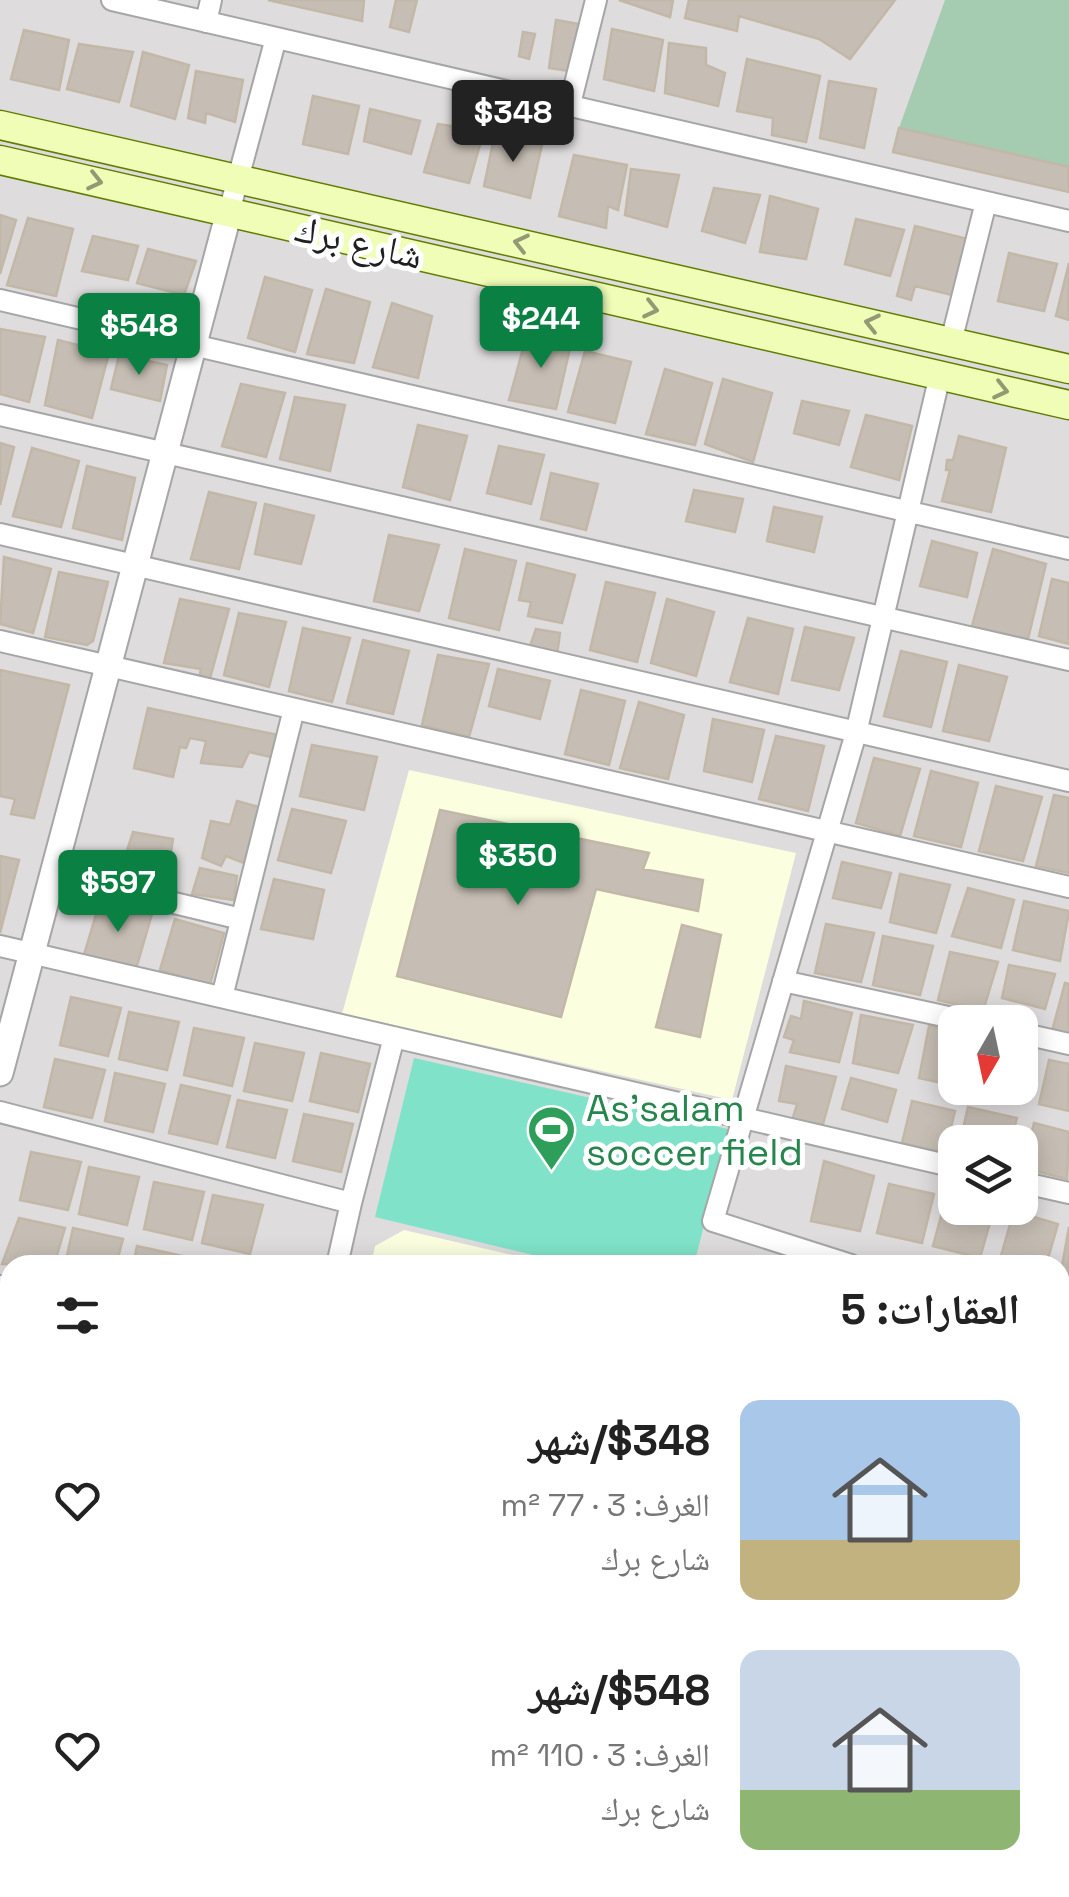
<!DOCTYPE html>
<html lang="ar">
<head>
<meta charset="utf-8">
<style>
  body { margin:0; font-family:"Space Grotesk","Noto Naskh Arabic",sans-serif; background:#f2f2f2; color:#222; direction:rtl; height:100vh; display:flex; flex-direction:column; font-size:38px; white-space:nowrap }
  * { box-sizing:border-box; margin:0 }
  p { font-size:32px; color:#767676 }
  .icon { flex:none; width:55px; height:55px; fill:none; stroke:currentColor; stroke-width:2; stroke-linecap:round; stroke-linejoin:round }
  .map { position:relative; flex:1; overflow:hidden; direction:ltr }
  .side { position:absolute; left:0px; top:1255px; width:1070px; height:642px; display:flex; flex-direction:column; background:#fff; border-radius:30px 30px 0 0; box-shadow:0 5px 25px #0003; direction:rtl }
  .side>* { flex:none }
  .needle { width:65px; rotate:189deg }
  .tools { position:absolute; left:938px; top:1005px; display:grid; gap:20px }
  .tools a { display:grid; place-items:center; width:100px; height:100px; border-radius:20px; background:#fff; box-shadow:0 5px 25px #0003; font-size:50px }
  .price { position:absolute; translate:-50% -85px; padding:0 22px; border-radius:10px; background:#0b8043; color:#fff; font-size:32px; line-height:65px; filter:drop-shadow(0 2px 5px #0008) }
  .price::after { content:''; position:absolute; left:50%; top:60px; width:30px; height:22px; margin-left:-15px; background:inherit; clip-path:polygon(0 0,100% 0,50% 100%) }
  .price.current { background:#222; color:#fff }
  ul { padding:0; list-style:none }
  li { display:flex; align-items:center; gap:30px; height:250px; padding:0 50px }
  li span { display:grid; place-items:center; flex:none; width:280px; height:200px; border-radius:20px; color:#555 }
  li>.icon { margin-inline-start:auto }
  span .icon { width:120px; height:120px; fill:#fffc; stroke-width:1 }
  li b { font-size:42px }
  h2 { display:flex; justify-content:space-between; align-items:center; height:120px; padding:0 50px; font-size:42px }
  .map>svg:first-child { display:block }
</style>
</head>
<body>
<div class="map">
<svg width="1069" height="1897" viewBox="0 0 1069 1897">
  <rect width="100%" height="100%" fill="#f1eee5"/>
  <path fill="#dedcdc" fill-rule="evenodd" d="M 0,0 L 1069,0 L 1069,1897 L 0,1897 ZM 955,1022 L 1020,1022 L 1020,1088 L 955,1088 ZM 955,1142 L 1020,1142 L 1020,1208 L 955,1208 ZM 10,1265 L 1060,1265 L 1060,1888 L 10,1888 Z"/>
  <path fill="#fbffe0" d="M 409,770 L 796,853 L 732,1100 L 342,1014 Z
    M 404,1230 L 555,1265 L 371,1265 L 375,1246 Z
    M 229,1888 L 824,1888 L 822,1897 L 227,1897 Z"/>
  <path fill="#a5cbb0" d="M 945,0 L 1069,0 L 1069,167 L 899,128 Z"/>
  <path fill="#80e3c9" d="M 414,1058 L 728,1129 L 694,1265 L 575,1265 L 375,1217 Z"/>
  <path fill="#c6beb4" stroke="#c3b7a7" stroke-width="2.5" d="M 268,0 L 364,0 L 362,21 Z
    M 396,0 L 417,0 L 409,32 L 390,27 Z
    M 619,0 L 673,0 L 670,17 Z
    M 689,0 L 895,0 L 850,59 L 819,39 L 739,16 L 737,31 L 685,18 Z
    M 556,20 L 579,24 L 569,71 L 549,68 Z
    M 612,29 L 663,40 L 654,91 L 604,79 Z
    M 24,30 L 69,40 L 59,90 L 11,79 Z
    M 523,32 L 535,34 L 529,59 L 519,56 Z
    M 669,43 L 706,48 L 706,65 L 725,73 L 718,106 L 665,93 Z
    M 79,44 L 133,52 L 119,102 L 67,89 Z
    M 143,52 L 189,65 L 175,119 L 131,106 Z
    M 747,59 L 820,76 L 806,142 L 772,135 L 773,118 L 737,111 Z
    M 196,71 L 243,80 L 235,122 L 206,113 L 205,123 L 188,118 Z
    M 829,81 L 876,89 L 864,148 L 820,138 Z
    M 313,96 L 359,106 L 348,154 L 303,144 Z
    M 370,109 L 420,121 L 411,154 L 364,141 Z
    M 438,124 L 484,131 L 469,183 L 424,172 Z
    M 899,128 L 1069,167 L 1069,192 L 893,152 Z
    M 495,133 L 542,145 L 530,198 L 484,186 Z
    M 574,155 L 627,165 L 618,210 L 608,206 L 606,228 L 559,216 Z
    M 631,169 L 679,175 L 667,227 L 625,215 Z
    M 714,188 L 760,195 L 745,243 L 702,231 Z
    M 770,196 L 818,209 L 806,259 L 760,252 Z
    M 0,215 L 16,220 L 0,274 Z
    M 28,218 L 73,229 L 56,296 L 7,285 Z
    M 856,219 L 904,230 L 890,276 L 845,264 Z
    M 915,226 L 967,239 L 952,295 L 915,286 L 911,300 L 897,296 Z
    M 93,236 L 138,246 L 128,280 L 82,271 Z
    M 148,249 L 196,261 L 184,295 L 137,283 Z
    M 1009,253 L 1057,264 L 1044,311 L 998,301 Z
    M 1069,263 L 1069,320 L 1056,316 Z
    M 265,277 L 312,290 L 295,352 L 248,338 Z
    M 326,289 L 370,302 L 354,363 L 307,354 Z
    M 392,303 L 432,316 L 418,378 L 373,367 Z
    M 0,329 L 45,337 L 29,402 L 0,394 Z
    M 528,330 L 571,344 L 556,409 L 509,400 Z
    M 58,340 L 109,353 L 92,418 L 45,405 Z
    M 585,351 L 631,362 L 615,423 L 568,412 Z
    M 119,355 L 167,365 L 160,401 L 111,389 Z
    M 665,369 L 712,383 L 695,445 L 646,434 Z
    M 723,379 L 772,393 L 753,462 L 705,444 Z
    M 241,384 L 285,393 L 266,457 L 222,446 Z
    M 295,397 L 345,405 L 330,471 L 280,459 Z
    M 802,401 L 849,411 L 839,445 L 794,433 Z
    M 866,415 L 912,426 L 899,480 L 851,467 Z
    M 418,425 L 467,436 L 450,500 L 403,487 Z
    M 959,436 L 1006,448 L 991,512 L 942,501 L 950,470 L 946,470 L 947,460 L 953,460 Z
    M 0,443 L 14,447 L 0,505 Z
    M 499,446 L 544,455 L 531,504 L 487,493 Z
    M 32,448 L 79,461 L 61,527 L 13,516 Z
    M 87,466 L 135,478 L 122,540 L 73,528 Z
    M 551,473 L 598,484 L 586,530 L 541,519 Z
    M 694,490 L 743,499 L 735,532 L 686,521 Z
    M 209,492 L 256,503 L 239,569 L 191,559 Z
    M 265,504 L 314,516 L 301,564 L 255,554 Z
    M 774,507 L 822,517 L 814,552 L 767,541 Z
    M 389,535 L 439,545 L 419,611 L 374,601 Z
    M 932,541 L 977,553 L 967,597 L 920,586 Z
    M 465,549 L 516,561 L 499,630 L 449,618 Z
    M 993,549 L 1046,564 L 1028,639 L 972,626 Z
    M 4,557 L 51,569 L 33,633 L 0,624 Z
    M 527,563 L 575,575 L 562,623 L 528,616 L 531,602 L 519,600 Z
    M 59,572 L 108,582 L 93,641 L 87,645 L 45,637 Z
    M 1052,579 L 1069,583 L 1069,644 L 1039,636 Z
    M 606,582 L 655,593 L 637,662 L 590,650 Z
    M 180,599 L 229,609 L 209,682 L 199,679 L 201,669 L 164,663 Z
    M 667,599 L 714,612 L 696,676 L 651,663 Z
    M 239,613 L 286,622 L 269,687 L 224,675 Z
    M 748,618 L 793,629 L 778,694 L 730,682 Z
    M 805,627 L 854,638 L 839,690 L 792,680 Z
    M 303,628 L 350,638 L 332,702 L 289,691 Z
    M 536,629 L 560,633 L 557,655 L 529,649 Z
    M 363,640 L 409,651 L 393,714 L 347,703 Z
    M 901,651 L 947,662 L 931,727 L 884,716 Z
    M 438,655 L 489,664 L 469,737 L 422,725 Z
    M 959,665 L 1007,677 L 989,741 L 943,731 Z
    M 498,669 L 550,681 L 540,719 L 489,706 Z
    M 0,670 L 69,685 L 34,818 L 11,814 L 15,799 L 0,796 Z
    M 581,690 L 625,701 L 609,765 L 565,754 Z
    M 639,702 L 684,715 L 668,779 L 620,768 Z
    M 148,708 L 278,735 L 271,757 L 249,752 L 242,767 L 201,763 L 206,741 L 190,738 L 186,748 L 180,747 L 173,777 L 134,768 Z
    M 713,719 L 764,730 L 752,782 L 704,771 Z
    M 776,736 L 824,746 L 808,811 L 759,799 Z
    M 312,745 L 377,757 L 364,810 L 300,796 Z
    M 874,758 L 920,769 L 900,836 L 856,823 Z
    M 931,771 L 978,783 L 961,847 L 914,836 Z
    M 996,786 L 1042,797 L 1023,861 L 979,851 Z
    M 1054,795 L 1069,798 L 1069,873 L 1036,866 Z
    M 237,801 L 259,807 L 244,863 L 226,856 L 221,866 L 202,858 L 211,821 L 230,825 Z
    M 292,809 L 346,821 L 331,873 L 278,860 Z
    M 440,810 L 649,853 L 643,869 L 703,880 L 698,911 L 596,889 L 561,1017 L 397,976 Z
    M 133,832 L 173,839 L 168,872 L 145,865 L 143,880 L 119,876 Z
    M 0,856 L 19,860 L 0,933 Z
    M 842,862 L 891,873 L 881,908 L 833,898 Z
    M 200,868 L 237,876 L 234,900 L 192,894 Z
    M 900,874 L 950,885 L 936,933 L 890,922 Z
    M 274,879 L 324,890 L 313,939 L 261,929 Z
    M 968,888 L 1014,900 L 1001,948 L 952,936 Z
    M 100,901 L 152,914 L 136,969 L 84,955 Z
    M 1024,901 L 1069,911 L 1060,961 L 1013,950 Z
    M 175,919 L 224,933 L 210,985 L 160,970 Z
    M 826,924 L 874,933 L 861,982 L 815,973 Z
    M 682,925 L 721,935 L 700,1037 L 656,1027 Z
    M 883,936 L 933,946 L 920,995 L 873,985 Z
    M 950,952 L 998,962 L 983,1011 L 938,1000 Z
    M 1009,965 L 1055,974 L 1045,1009 L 1002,998 Z
    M 1065,983 L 1069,984 L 1069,1035 L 1052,1031 Z
    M 71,997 L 121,1008 L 108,1056 L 60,1045 Z
    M 804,1001 L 852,1013 L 839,1062 L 790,1052 L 794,1040 L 784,1037 L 791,1016 L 801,1019 Z
    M 129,1012 L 179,1022 L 167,1070 L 119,1059 Z
    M 861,1015 L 913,1025 L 898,1073 L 853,1063 Z
    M 929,1026 L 955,1032 L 955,1086 L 919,1078 Z
    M 194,1028 L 244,1038 L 232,1086 L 184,1075 Z
    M 255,1043 L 304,1053 L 292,1101 L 244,1091 Z
    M 321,1053 L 370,1064 L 358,1112 L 310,1101 Z
    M 1020,1056 L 1035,1060 L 1025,1100 L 977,1088 L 1020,1088 Z
    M 55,1059 L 105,1070 L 92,1118 L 44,1107 Z
    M 1049,1060 L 1069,1064 L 1069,1111 L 1039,1104 Z
    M 786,1066 L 836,1077 L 823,1124 L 792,1121 L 797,1104 L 779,1101 Z
    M 115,1073 L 165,1084 L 153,1132 L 105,1121 Z
    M 851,1078 L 896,1090 L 887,1122 L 842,1109 Z
    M 181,1085 L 230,1096 L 217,1144 L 169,1133 Z
    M 238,1100 L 287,1110 L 275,1158 L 227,1147 Z
    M 912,1101 L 955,1111 L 945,1153 L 902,1143 Z
    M 968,1107 L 1017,1118 L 1010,1142 L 960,1142 Z
    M 304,1114 L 353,1124 L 341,1172 L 293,1161 Z
    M 1034,1123 L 1069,1132 L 1067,1179 L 1023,1168 Z
    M 31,1152 L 81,1162 L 68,1210 L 20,1200 Z
    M 824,1161 L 874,1176 L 860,1231 L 811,1221 Z
    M 89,1167 L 139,1177 L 127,1225 L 79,1214 Z
    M 154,1182 L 204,1192 L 192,1240 L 144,1229 Z
    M 889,1184 L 934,1194 L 922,1243 L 877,1233 Z
    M 947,1194 L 955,1196 L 955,1208 L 994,1208 L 980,1258 L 933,1246 Z
    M 213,1195 L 263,1205 L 250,1254 L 202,1243 Z
    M 1014,1211 L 1058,1224 L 1046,1265 L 1000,1259 Z
    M 19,1218 L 65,1228 L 54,1265 L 2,1264 Z
    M 1069,1227 L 1069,1279 L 1060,1277 Z
    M 73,1228 L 123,1239 L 116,1265 L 65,1265 Z
    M 137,1246 L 187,1257 L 185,1265 L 133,1265 Z
    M 0,1302 L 10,1304 L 10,1440 L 0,1431 Z
    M 1068,1399 L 1069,1399 L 1069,1440 L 1061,1439 Z
    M 1060,1631 L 1069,1633 L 1069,1672 L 1060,1670 Z
    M 3,1662 L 10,1663 L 10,1681 L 0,1678 Z
    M 0,1705 L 10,1707 L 9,1775 L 0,1774 Z
    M 1060,1725 L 1069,1727 L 1066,1880 L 1060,1879 Z
    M 5,1806 L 10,1808 L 10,1854 L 0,1851 Z"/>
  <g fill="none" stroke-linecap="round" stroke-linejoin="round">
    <defs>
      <path id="minor" d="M 112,0 L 1069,221
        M 206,22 L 211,0
        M 570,104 L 596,0
        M 229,212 L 276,38
        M 0,300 L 1069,549
        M 951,342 L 986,202
        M 0,415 L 1069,660
        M 0,534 L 1069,781
        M 0,641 L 1069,887
        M 53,874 L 241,919
        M 0,946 L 955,1167
        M 783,981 L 971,1022
        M 222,997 L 294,709
        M 1020,1033 L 1069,1044
        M 0,1112 L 351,1203 L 394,1037
        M 1020,1182 L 1069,1193
        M 337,1265 L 351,1203
        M 851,1265 L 713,1221 L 856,733 L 940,375
        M 0,1286 L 10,1289
        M 1060,1328 L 1069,1327
        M 0,1534 L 10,1537
        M 180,1897 L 183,1888"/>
      <path id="tertiary" d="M 0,1073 L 229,212"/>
      <path id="secondary" d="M 0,125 L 1069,369
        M 0,160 L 1069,405"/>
    </defs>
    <use href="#minor" stroke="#a6a6a6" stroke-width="24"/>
    <use href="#tertiary" stroke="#a6a6a6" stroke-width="29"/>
    <use href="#secondary" stroke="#607d00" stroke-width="31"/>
    <use href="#minor" stroke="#fff" stroke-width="20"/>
    <use href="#tertiary" stroke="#fff" stroke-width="25"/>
    <use href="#secondary" stroke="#f0fdb7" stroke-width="28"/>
  </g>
  <defs><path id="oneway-chevron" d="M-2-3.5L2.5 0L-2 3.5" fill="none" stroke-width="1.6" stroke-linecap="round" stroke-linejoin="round" transform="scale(2.5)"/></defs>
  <g stroke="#929973">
    <use href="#oneway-chevron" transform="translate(95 181) rotate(13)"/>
    <use href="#oneway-chevron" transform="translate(521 243) rotate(-167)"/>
    <use href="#oneway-chevron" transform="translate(651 309) rotate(13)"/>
    <use href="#oneway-chevron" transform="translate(872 323) rotate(-167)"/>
    <use href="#oneway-chevron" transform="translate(1001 390) rotate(13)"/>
  </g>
  <defs>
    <symbol id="stadium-pin" viewBox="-11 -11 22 30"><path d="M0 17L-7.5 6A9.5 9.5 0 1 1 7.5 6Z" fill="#2e9e5b" stroke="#fff"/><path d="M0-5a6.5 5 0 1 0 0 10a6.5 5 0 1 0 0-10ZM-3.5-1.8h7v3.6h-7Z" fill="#fff"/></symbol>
  </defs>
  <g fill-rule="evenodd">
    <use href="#stadium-pin" x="524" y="1102" width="55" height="75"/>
  </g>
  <g text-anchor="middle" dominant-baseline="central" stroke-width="10" stroke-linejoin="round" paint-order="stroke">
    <g font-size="38" fill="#1f1f1f" stroke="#fff">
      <text transform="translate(359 242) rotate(13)">شارع برك</text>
    </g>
    <g font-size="38" fill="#27864d" stroke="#fff" text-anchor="start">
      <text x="586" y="1108">As'salam<tspan x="586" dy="44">soccer field</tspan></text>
    </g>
  </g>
</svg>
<div class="tools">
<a><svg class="needle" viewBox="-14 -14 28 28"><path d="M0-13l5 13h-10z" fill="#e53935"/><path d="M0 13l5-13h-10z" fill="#767676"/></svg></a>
<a><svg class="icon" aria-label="layers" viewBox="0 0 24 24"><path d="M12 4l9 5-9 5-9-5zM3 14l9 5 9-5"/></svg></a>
</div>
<b class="price current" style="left:513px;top:165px">$348</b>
<b class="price" style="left:541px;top:371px">$244</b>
<b class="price" style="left:139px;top:378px">$548</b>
<b class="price" style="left:518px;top:908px">$350</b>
<b class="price" style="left:118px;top:935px">$597</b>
<section class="side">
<h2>العقارات: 5<svg class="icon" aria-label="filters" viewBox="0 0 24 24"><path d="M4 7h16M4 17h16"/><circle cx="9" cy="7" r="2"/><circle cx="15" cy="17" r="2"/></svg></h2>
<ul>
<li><span style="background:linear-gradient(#a9c7e8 70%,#c2b280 0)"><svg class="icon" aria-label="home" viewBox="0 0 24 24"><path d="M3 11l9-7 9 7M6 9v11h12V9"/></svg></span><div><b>$348/شهر</b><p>الغرف: 3 · 77 m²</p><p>شارع برك</p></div><svg class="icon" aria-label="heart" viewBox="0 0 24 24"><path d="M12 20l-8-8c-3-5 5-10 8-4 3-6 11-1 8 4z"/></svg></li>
<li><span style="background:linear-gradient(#c9d6e8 70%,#8fb573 0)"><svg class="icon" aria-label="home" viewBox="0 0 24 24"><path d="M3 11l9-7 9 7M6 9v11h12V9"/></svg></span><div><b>$548/شهر</b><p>الغرف: 3 · 110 m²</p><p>شارع برك</p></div><svg class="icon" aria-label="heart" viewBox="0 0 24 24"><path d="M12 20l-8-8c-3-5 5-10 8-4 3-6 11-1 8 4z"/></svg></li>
</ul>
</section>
</div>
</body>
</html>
